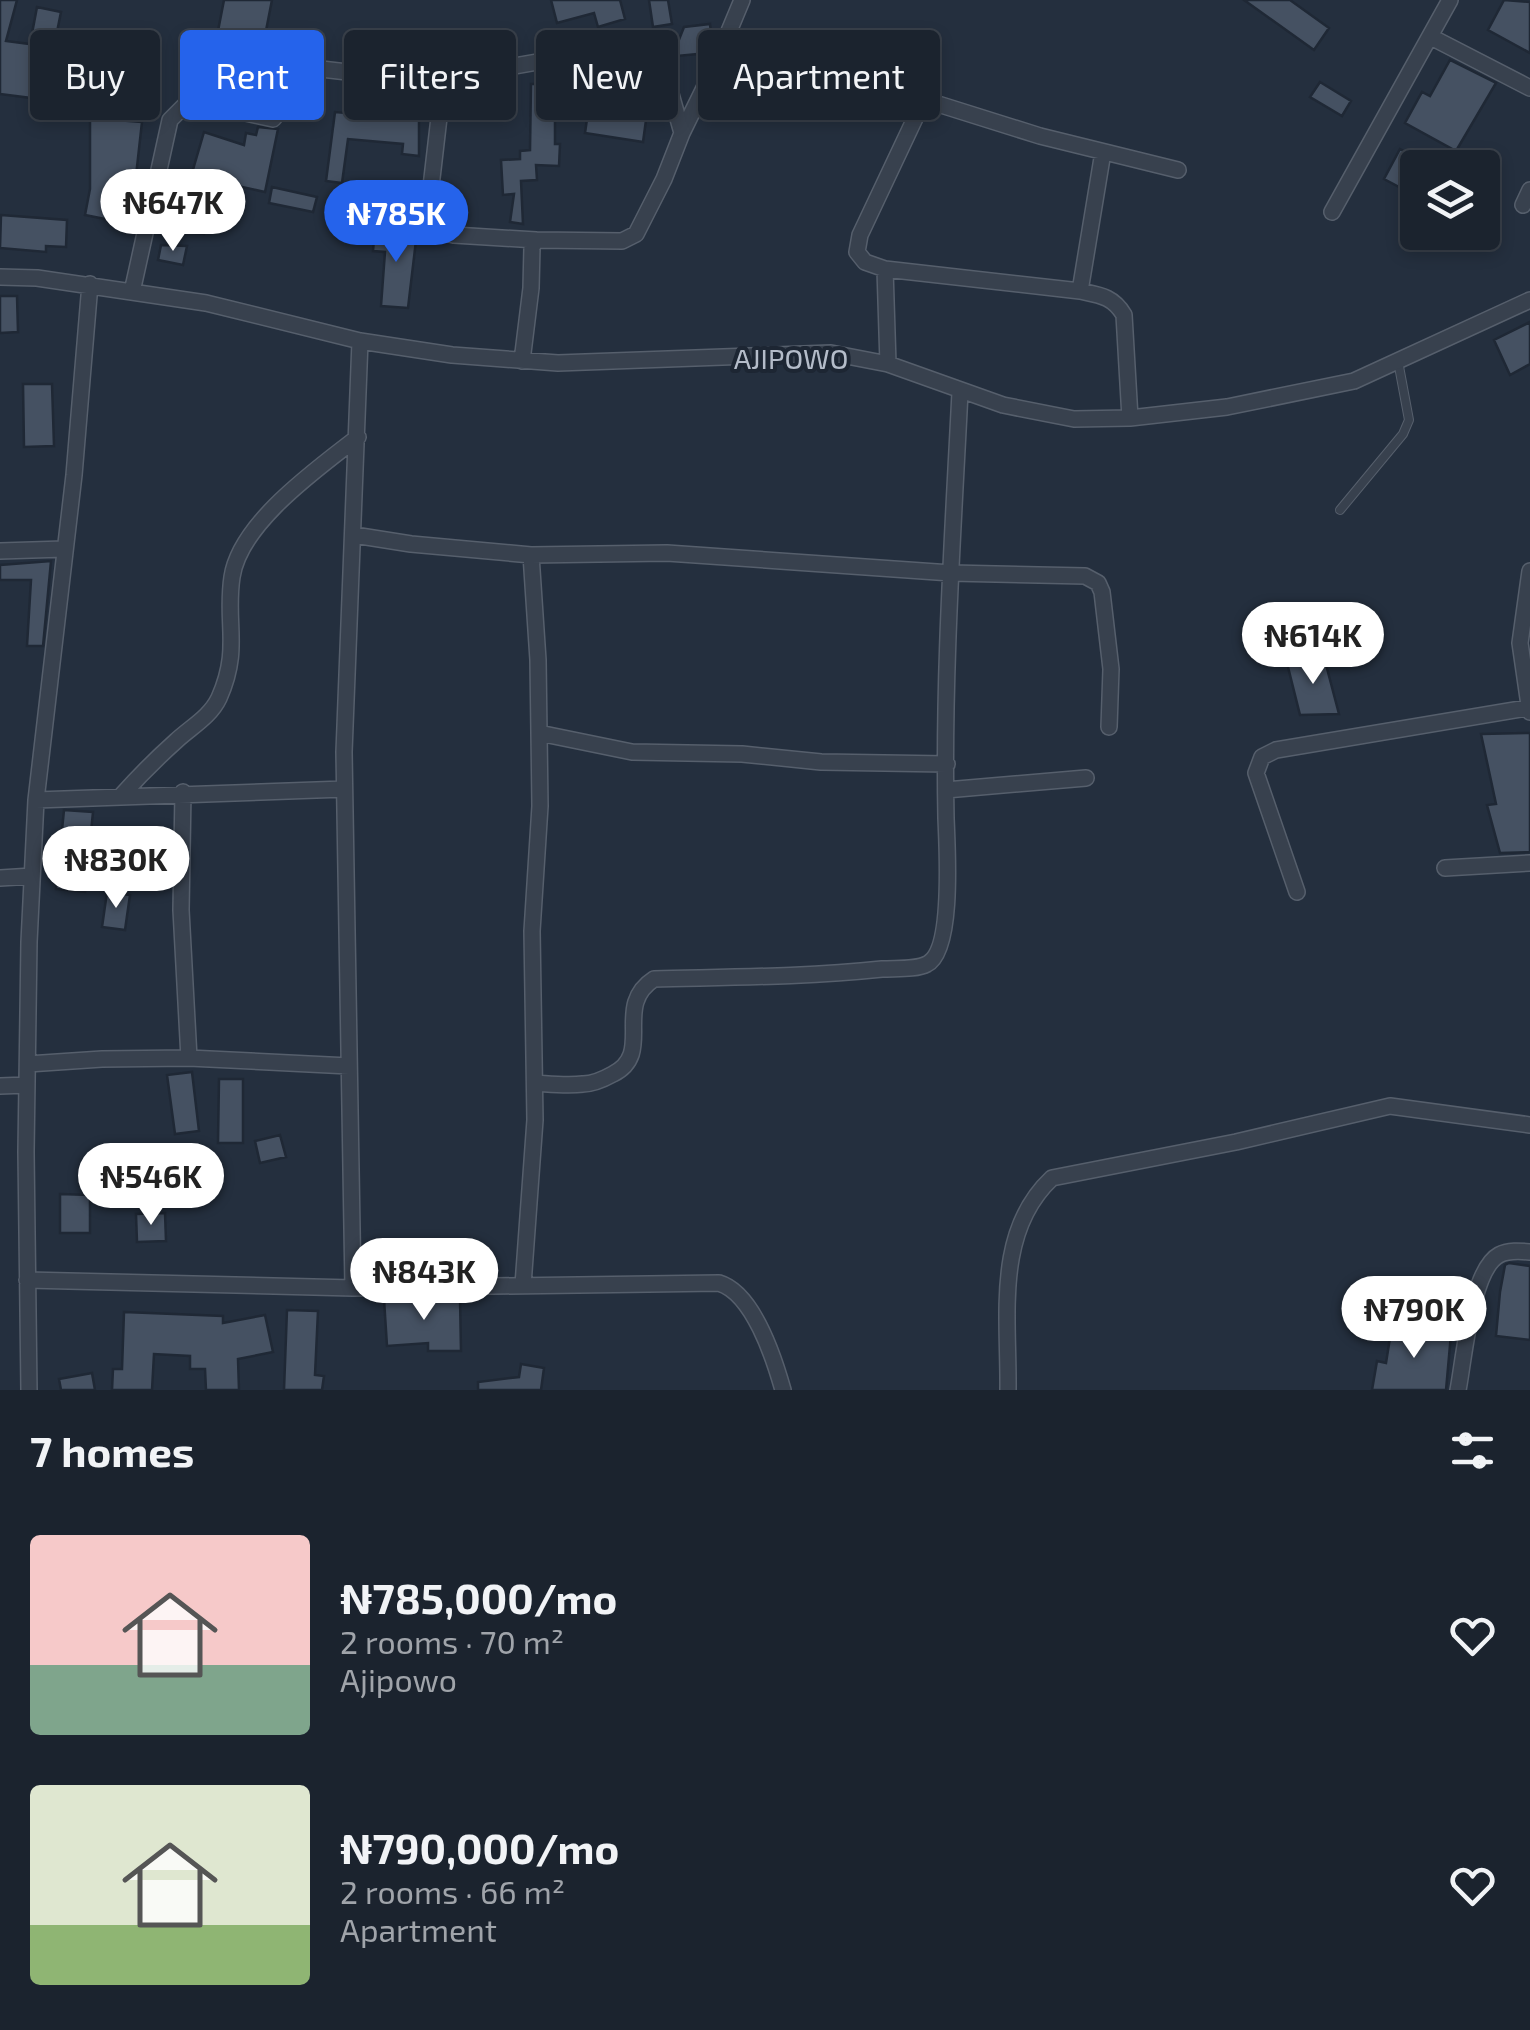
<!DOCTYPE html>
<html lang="en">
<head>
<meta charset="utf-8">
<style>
  body { margin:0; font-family:"Exo 2",sans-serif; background:#242b36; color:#f1f3f6; height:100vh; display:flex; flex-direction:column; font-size:38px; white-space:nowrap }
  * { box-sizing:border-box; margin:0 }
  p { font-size:32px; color:#a0a4aa }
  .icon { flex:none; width:55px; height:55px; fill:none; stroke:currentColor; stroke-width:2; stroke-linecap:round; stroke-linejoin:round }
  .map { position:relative; height:1390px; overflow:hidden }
  .details { display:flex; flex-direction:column; background:#1b232e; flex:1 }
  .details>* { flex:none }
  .top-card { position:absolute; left:30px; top:30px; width:1000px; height:90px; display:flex; gap:20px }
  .controls { position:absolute; left:1400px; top:150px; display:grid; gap:20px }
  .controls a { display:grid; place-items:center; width:100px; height:100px; border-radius:10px; background:#1b232e; box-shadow:0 5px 15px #0003,0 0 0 2px #39404a; font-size:50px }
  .price { position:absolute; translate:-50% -85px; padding:0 22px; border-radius:35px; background:#fff; color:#222; font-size:32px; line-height:65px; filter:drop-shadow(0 2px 5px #0008) }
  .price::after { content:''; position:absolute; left:50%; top:60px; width:30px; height:22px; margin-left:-15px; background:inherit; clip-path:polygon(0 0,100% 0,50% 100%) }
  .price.active { background:#2563eb; color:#fff }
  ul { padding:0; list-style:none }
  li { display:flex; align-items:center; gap:30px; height:250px; padding:0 30px }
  li span { display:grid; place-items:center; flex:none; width:280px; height:200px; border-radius:10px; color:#555 }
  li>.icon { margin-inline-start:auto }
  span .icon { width:120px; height:120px; fill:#fffc; stroke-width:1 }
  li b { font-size:42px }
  h2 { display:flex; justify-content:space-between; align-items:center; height:120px; padding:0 30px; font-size:42px }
  .chip { padding:0 35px; border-radius:10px; background:#1b232e; box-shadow:0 5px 15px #0003,0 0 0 2px #39404a; font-size:35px; line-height:90px }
  .chip.active { background:#2563eb; color:#fff }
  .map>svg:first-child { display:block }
</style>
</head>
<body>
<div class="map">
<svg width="1530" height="1390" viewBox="0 0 1530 1390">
  <rect width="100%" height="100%" fill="#242f3e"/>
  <path fill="#455162" stroke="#1f2835" stroke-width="2.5" d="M 0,0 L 17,0 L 6,41 L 30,44 L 37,7 L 61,12 L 56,37 L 46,36 L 40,83 L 62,86 L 61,98 L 47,96 L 47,100 L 0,94 Z
    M 224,0 L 272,0 L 263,46 L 288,51 L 276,80 L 207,66 L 213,36 L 217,36 Z
    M 551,0 L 620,0 L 625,19 L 598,27 L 594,13 L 557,23 Z
    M 649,0 L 668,0 L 672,24 L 653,27 Z
    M 1244,0 L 1290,0 L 1329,28 L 1314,50 Z
    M 1504,0 L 1530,2 L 1530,53 L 1488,30 Z
    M 710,24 L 712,42 L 708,53 L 677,56 L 676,47 L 684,27 Z
    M 73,52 L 147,63 L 144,77 L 71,66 Z
    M 639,59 L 645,81 L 590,94 L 584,68 L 614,60 Z
    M 1450,60 L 1496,83 L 1456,151 L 1405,123 L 1422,92 L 1430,96 Z
    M 1320,82 L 1351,101 L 1342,116 L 1310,97 Z
    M 531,84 L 555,84 L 555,144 L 560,144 L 559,166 L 536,165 L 537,180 L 521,181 L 523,224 L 510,222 L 514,194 L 503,195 L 501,160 L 520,159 L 520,151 L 530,150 Z
    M 589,105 L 647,113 L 643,142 L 585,133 Z
    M 357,110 L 419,116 L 419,156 L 402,154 L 403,144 L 348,139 L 342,183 L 326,181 L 335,112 L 357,114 Z
    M 90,118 L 142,122 L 134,194 L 115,192 L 110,220 L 85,215 L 90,189 Z
    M 258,127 L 278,129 L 265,192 L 219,182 L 204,234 L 164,230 L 173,186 L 187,190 L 204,132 L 244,145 L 246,133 L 256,135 Z
    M 1400,149 L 1436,168 L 1418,168 L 1418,197 L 1384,179 Z
    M 272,187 L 317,197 L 313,212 L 269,203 Z
    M 1,215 L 67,220 L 66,247 L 46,246 L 46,252 L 0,248 Z
    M 375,228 L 417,232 L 408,308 L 381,306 L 385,252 L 373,251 Z
    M 161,245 L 187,246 L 183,265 L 158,260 Z
    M 0,296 L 17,296 L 18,332 L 0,333 Z
    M 1530,322 L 1530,364 L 1510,375 L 1494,340 Z
    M 23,384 L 52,384 L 54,446 L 24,447 Z
    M 51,561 L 43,646 L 27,646 L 31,580 L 0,580 L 0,565 Z
    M 1324,657 L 1339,714 L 1300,715 L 1287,663 Z
    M 1530,733 L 1530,852 L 1500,853 L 1487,805 L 1496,804 L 1481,734 Z
    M 64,810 L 93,812 L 85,892 L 56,889 Z
    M 107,892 L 130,895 L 125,930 L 102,927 Z
    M 192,1072 L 199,1131 L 175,1134 L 167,1075 Z
    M 219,1079 L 243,1079 L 243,1143 L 218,1143 Z
    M 280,1135 L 286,1157 L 260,1163 L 255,1141 Z
    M 60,1194 L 90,1195 L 90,1233 L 60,1233 Z
    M 165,1213 L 166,1241 L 137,1242 L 136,1214 Z
    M 1509,1263 L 1530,1266 L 1530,1340 L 1496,1336 L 1500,1292 L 1505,1265 Z
    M 460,1298 L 461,1351 L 428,1351 L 428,1343 L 387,1346 L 384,1299 Z
    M 287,1310 L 318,1311 L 315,1375 L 324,1376 L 322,1390 L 284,1390 Z
    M 124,1312 L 223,1316 L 223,1323 L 265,1315 L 273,1352 L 238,1359 L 239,1390 L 206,1390 L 205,1369 L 190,1369 L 190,1356 L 154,1354 L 152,1390 L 112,1390 L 113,1369 L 122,1369 Z
    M 1392,1325 L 1451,1334 L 1446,1390 L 1372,1390 L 1377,1361 L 1386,1363 Z
    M 521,1364 L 544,1368 L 541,1390 L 478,1390 L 478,1382 L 519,1377 Z
    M 92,1373 L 95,1390 L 61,1390 L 59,1379 Z"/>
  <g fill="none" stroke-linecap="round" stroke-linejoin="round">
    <defs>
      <path id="lane" d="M 1340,510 L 1403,434 L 1409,420 L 1398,361"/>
      <path id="street" d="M 1431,37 L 1530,88
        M 443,83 L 429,204 L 432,229 L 454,235 L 536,240
        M 682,133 L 712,72 L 742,0
        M 1103,152 L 1080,291 C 1099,295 1113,296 1124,315 L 1130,418
        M 1523,205 L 1530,190
        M 1332,212 L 1450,0
        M 885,269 L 888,364
        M 0,277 L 37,278 L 206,303 L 360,341 L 452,355 L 558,363 L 831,353 L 888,364 L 1003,405 L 1074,419 L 1130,418 L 1227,407 L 1354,381 L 1530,300
        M 1080,291 L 885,269 L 865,262 L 857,252 L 860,235 L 918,112 L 925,106 L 938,104 L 1040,136 L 1178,170
        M 132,292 L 170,120 L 186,104 L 201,103 L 273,119 L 279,112 L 290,70 L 295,66 L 443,83 L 497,69 L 612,49 L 645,47 L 654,51 L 662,62 L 682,133 L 664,179 L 636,234 L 622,241 L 536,240 L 532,247 L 531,288 L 522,361
        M 354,535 L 411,544 L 531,555 L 667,553 L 951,573 L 1085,576 L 1098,583 L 1102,592 L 1111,669 L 1109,727
        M 0,551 L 64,549
        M 1530,571 L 1520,643 L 1530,712
        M 539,733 L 632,752 L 742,754 L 821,762 L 947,764
        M 946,790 L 1086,778
        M 183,792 L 181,910 L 189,1058
        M 122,795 C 139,776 157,758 176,741 C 191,727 210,717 219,698 C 241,649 225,623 232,577 C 240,523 317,469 358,437
        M 36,800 L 344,789
        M 1445,868 L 1530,863
        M 0,878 L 32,876
        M 1297,892 L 1256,773 L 1262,757 L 1276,750 L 1527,708
        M 28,1064 L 102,1059 L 189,1058 L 349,1066
        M 535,1083 C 551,1084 567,1086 583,1084 C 594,1084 604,1079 613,1074 C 655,1053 612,1006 654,979 C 730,977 806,977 882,969 C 895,968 916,970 927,964 C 954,951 947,846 946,818 C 943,676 953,533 960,392
        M 0,1086 L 27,1085
        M 27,1280 L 353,1288 L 719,1283 C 753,1293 774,1358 783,1390
        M 523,1285 L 535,1120 L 532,931 L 540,806 L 538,660 L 531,555
        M 353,1288 L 344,752 L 360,341
        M 29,1390 L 26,1152 L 29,942 L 36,800 L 74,475 L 90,284
        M 1008,1390 C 1009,1318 994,1232 1052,1178 L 1236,1142 L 1390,1106 L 1530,1125
        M 1458,1390 C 1464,1360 1471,1270 1499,1255 C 1508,1250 1520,1251 1530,1252"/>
    </defs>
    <use href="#lane" stroke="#565f6c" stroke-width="10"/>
    <use href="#street" stroke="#565f6c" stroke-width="18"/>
    <use href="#lane" stroke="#38414e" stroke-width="8"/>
    <use href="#street" stroke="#38414e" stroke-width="15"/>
  </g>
  <g text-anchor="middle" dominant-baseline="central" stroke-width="8" stroke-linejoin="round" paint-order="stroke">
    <g font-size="28" fill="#b4bcc9" stroke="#1d2633">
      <text x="791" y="358">AJIPOWO</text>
    </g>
  </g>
</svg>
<div class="controls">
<a><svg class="icon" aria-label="layers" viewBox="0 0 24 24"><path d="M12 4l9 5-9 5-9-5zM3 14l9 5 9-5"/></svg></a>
</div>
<b class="price" style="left:173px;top:254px">₦647K</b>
<b class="price active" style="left:396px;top:265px">₦785K</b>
<b class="price" style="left:1313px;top:687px">₦614K</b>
<b class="price" style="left:116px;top:911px">₦830K</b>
<b class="price" style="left:151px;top:1228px">₦546K</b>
<b class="price" style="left:424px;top:1323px">₦843K</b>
<b class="price" style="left:1414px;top:1361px">₦790K</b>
<div class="top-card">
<a class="chip">Buy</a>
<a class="chip active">Rent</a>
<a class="chip">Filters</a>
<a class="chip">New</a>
<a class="chip">Apartment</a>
</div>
</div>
<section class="details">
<h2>7 homes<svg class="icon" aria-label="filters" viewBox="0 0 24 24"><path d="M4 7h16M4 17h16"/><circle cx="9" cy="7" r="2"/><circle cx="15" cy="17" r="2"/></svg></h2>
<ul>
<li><span style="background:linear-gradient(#f6c9c9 65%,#7fa58c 0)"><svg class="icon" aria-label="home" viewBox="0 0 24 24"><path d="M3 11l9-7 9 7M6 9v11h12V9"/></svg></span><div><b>₦785,000/mo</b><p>2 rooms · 70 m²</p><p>Ajipowo</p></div><svg class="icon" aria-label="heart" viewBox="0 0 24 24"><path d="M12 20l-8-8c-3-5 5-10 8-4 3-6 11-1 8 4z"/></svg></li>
<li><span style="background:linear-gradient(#dfe7d0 70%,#8fb573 0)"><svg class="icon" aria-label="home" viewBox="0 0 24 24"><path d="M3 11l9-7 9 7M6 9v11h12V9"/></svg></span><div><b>₦790,000/mo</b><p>2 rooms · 66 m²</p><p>Apartment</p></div><svg class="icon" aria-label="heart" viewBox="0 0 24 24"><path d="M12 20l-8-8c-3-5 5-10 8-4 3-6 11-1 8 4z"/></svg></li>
</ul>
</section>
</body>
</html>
